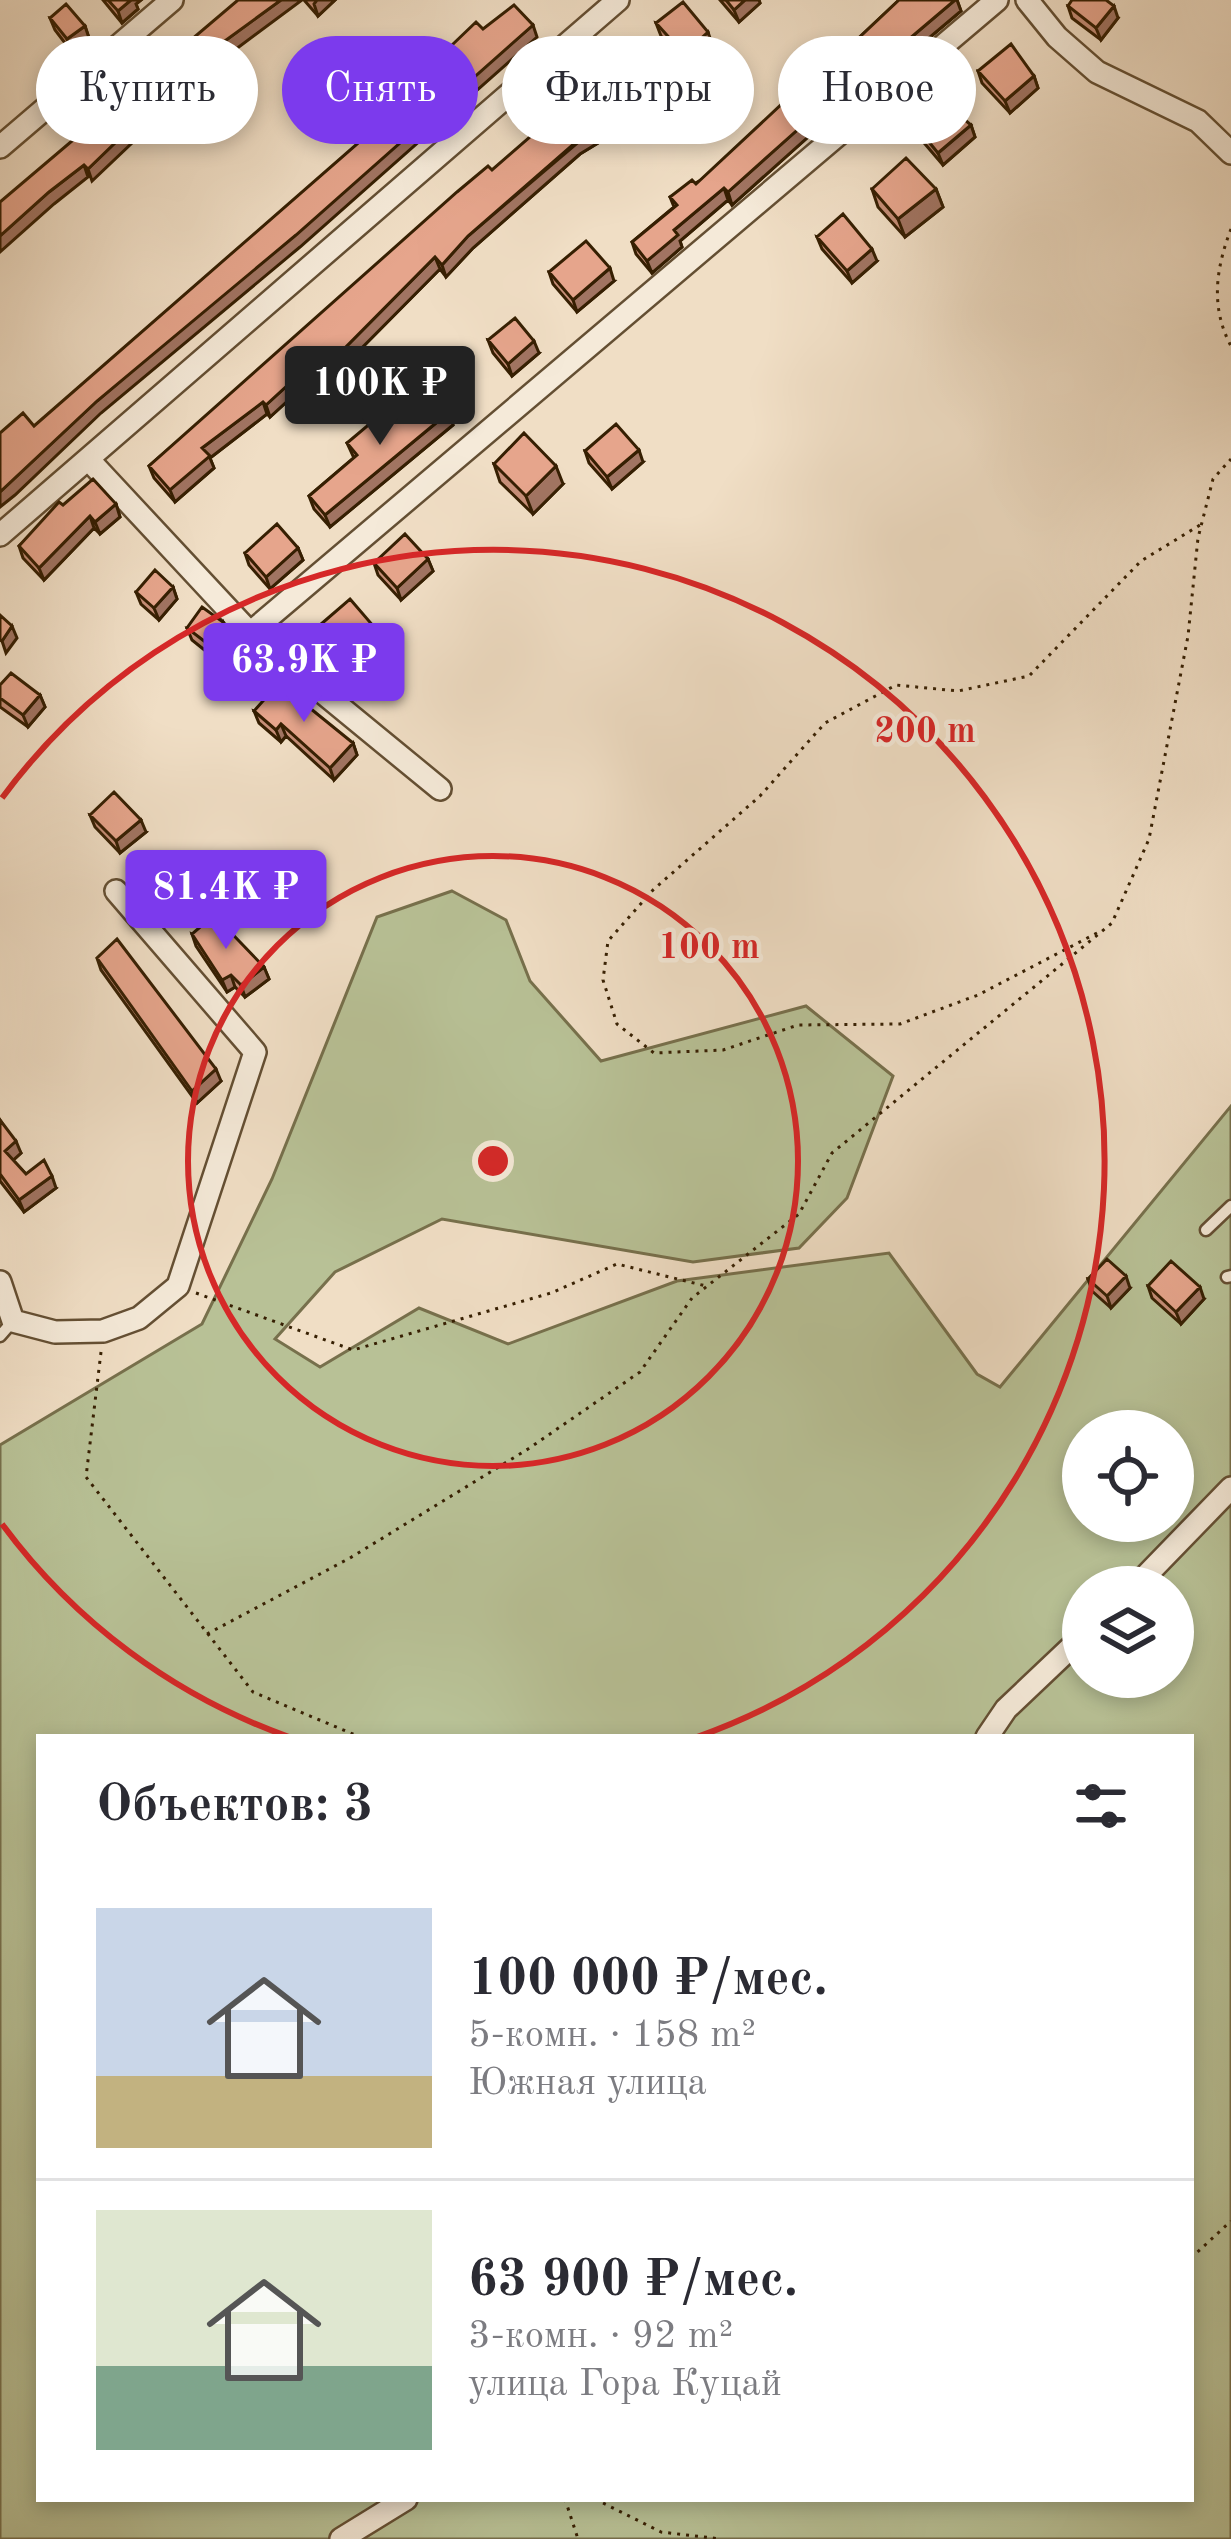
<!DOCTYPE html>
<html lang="ru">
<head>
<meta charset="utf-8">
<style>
  body { margin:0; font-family:"Old Standard TT",serif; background:#f2f2f3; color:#2b2b33; height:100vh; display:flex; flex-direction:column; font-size:45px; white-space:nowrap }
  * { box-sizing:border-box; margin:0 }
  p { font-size:39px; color:#7c7c81 }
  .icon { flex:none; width:66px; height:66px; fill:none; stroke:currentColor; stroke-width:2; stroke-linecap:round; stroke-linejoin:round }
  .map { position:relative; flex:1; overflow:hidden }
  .side { position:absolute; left:36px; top:1734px; width:1158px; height:768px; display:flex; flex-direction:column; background:#fff; border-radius:0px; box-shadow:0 6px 18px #0003 }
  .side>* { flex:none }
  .banner { position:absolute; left:36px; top:36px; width:1161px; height:108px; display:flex; gap:24px }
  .buttons { position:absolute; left:1062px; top:1410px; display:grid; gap:24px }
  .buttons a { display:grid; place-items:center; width:132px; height:132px; border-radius:50%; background:#fff; box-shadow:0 6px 18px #0003; font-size:60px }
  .price { position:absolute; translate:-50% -102px; padding:0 27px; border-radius:12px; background:#7c3aed; color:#fff; font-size:39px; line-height:78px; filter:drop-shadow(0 3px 6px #0008) }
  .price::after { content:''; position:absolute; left:50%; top:72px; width:36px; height:27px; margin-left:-18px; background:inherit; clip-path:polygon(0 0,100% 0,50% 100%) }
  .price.current { background:#222; color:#fff }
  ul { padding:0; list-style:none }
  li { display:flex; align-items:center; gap:36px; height:300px; padding:0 60px }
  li+li { border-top:3px solid #e1e1e2 }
  li span { display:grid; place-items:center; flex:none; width:336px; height:240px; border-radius:0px; color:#555 }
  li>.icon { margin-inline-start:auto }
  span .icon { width:144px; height:144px; fill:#fffc; stroke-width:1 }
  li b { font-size:51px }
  h2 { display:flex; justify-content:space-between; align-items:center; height:144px; padding:0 60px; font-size:51px }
  .pill { padding:0 42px; border-radius:54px; background:#fff; box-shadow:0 6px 18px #0003; font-size:42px; line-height:108px }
  .pill.current { background:#7c3aed; color:#fff }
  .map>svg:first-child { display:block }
</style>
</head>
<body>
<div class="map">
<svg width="1231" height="2539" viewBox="0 0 1231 2539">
  <rect width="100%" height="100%" fill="#f0dec5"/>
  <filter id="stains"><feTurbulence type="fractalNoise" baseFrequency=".00167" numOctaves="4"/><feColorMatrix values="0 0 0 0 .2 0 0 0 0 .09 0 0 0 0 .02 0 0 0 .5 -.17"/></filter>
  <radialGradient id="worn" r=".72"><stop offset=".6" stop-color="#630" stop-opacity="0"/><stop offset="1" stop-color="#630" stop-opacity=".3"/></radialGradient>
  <path fill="#b8c196" stroke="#77704c" stroke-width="3" fill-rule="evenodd" d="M 452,891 L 506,920 L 530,981 L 601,1061 L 806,1006 L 893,1076 L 847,1198 L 799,1248 L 693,1262 L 442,1219 L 335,1272 L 275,1339 L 320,1367 L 419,1308 L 508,1344 L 677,1281 L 889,1253 L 977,1374 L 1000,1387 L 1231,1106 L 1231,2539 L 0,2539 L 0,1445 L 202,1324 L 272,1179 L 377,917 ZM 1083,1431 L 1173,1431 L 1173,1521 L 1083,1521 ZM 1083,1587 L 1173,1587 L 1173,1677 L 1083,1677 ZM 39,1737 L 1191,1737 L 1191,2499 L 39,2499 Z"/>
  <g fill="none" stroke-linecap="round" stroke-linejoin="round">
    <defs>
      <path id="service" d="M 1206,1230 L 1231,1206
        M 1227,1277 L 1231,1276
        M 0,1336 L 13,1321"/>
      <path id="minor" d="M 1027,0 L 1057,37 L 1097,72 L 1198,121 L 1231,153
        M 0,147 L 172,0
        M 88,459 L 250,633 L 440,789
        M 0,535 L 618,0
        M 250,633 L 997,0
        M 0,1282 L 13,1321 L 55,1332 L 103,1331 L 139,1318 L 178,1286 L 255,1052 L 116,891
        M 1135,1587 L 1231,1488
        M 987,1737 L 1006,1709 L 1083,1636
        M 341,2539 L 406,2499"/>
    </defs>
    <use href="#service" stroke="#644f33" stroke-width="15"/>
    <use href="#minor" stroke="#644f33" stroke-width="26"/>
    <path stroke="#361f02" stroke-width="3" stroke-dasharray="3 6" stroke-linecap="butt" d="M 1231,229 C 1216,268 1210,307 1231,346
      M 1097,933 L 978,995 L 900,1024 L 798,1025 L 723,1050 L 654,1053 L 617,1024 L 603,980 L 608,941 L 653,890 L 760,796 L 825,723 L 896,685 L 958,691 L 1029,676 L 1141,561 L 1200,525
      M 196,1293 L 353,1350 L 551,1293 L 617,1264 L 706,1286
      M 101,1352 L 86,1477 L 253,1692 L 360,1737
      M 207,1634 L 350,1558 L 528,1449 L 640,1372 L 692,1298 L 799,1214 L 832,1153 L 1112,923 L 1149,839 L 1188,636 L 1198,538 L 1213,479 L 1231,459
      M 1191,2258 L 1231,2221
      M 565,2499 L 578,2539
      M 595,2499 L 661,2532 L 721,2539"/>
    <use href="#service" stroke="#f5ead9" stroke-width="10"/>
    <use href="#minor" stroke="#f5ead9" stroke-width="21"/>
  </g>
  <path fill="#c68e78" stroke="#361f02" stroke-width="3" d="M 103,0 L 141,0 L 136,4 L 138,9 L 122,23 Z
    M 304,0 L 335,0 L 318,16 Z
    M 720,0 L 759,0 L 760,3 L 739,22 Z
    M 899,0 L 957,0 L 961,11 L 853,102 L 834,78 L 829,66 Z
    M 1068,6 L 1118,18 L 1101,40 L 1072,18 Z
    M 50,18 L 85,26 L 89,38 L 71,51 L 55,30 Z
    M 656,23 L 712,44 L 688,66 L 661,36 Z
    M 978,71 L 1034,76 L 1038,88 L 1010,113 L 982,83 Z
    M 656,76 L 660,88 L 614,126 L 616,132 L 580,154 L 473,248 L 446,277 L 440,269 L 327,383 L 318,373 L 270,417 L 267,414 L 210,458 L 214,468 L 175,502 L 154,478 L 149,466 L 492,170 Z
    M 804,124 L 808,137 L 732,205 L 728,200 L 680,241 L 682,247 L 652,273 L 636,254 L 632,242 L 674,207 L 670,197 Z
    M 915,125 L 971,125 L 975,137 L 943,165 L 919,137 Z
    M 872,189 L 936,189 L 943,207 L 905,237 L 878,207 Z
    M 817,237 L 877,261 L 852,283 L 822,249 Z
    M 549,272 L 614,281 L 577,312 L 553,284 Z
    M 488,340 L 539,353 L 512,376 L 493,353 Z
    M 448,413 L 453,425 L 330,527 L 314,509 L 309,496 L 354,458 L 347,443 L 378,427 Z
    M 585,451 L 643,462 L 612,489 L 589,463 Z
    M 494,464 L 563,484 L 533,514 L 500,482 Z
    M 116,504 L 120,517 L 100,534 L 94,528 L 44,580 L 23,558 L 19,546 L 63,505 Z
    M 298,548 L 303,560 L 270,589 L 249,565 L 245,553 Z
    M 428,559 L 433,571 L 401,600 L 378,575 L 374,563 Z
    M 173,587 L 177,599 L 159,620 L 141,604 L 136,592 Z
    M 320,625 L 375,628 L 380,640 L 350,666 L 325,638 Z
    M 187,628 L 228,634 L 212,656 L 192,640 Z
    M 0,685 L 40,695 L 45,707 L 28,727 L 0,707 Z
    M 254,711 L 353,743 L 357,755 L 334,780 L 286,736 L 281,742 L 259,723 Z
    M 90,815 L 146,832 L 120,853 L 95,827 Z
    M 145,874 L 192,896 L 174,913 L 150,886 Z
    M 192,934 L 264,967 L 269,979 L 245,997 L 235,987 L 227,992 L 196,946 Z
    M 97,958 L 221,1081 L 197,1103 L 101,970 Z
    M 0,1120 L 21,1153 L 13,1160 L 26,1174 L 56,1188 L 24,1212 L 0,1181 Z
    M 1088,1279 L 1130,1288 L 1111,1308 L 1092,1291 Z
    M 1148,1286 L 1204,1299 L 1181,1324 L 1152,1298 Z"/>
  <path fill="#a17462" stroke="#361f02" stroke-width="3" d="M 131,0 L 141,0 L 136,4 L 138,9 L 122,23 L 118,11 Z
    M 281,0 L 302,0 L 212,67 L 92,181 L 88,169 L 207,54 Z
    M 317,0 L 335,0 L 318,16 L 314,4 Z
    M 745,0 L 759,0 L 760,3 L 739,22 L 734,10 Z
    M 955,0 L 957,0 L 961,11 L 853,102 L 849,90 Z
    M 1114,6 L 1118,18 L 1101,40 L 1096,28 Z
    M 533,25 L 537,37 L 300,247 L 101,413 L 15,495 L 0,507 L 0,492 L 97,401 Z
    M 85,26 L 89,38 L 71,51 L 67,39 Z
    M 708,32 L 712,44 L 688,66 L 684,54 Z
    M 656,76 L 660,88 L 614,126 L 616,132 L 580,154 L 473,248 L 446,277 L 442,265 L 468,236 Z
    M 1034,76 L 1038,88 L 1010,113 L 1005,101 Z
    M 804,124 L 808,137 L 732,205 L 728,192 Z
    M 971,125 L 975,137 L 943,165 L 938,153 Z
    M 84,165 L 88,177 L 54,204 L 0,252 L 0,236 L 49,192 Z
    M 724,188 L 728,200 L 680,241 L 682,247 L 652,273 L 647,261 L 674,230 Z
    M 936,189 L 943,207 L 905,237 L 898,219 Z
    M 872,249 L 877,261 L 852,283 L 847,271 Z
    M 435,257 L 440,269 L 327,383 L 323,370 Z
    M 610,268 L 614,281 L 577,312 L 573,300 Z
    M 534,341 L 539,353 L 512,376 L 508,364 Z
    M 314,361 L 318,373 L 270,417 L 266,405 Z
    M 263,402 L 267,414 L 210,458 L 214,468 L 175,502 L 170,490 L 202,448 Z
    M 448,413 L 453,425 L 330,527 L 325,515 Z
    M 639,450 L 643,462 L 612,489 L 607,477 Z
    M 556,466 L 563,484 L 533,514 L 526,496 Z
    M 116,504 L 120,517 L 100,534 L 95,522 Z
    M 90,516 L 94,528 L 44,580 L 39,568 Z
    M 298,548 L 303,560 L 270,589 L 266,577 Z
    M 428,559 L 433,571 L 401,600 L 397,588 Z
    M 173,587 L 177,599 L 159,620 L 154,608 Z
    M 223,622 L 228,634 L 212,656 L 208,644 Z
    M 12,626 L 17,638 L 6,653 L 2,641 Z
    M 375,628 L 380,640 L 350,666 L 346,654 Z
    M 40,695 L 45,707 L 28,727 L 23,715 Z
    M 281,724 L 286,736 L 281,742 L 276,730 Z
    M 353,743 L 357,755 L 334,780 L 330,768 Z
    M 141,820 L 146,832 L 120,853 L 116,841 Z
    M 188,884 L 192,896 L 174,913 L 169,900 Z
    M 264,967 L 269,979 L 245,997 L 241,985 Z
    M 231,975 L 235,987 L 227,992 L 222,980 Z
    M 216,1069 L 221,1081 L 197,1103 L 192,1091 Z
    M 16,1141 L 21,1153 L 9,1164 L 5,1151 Z
    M 52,1176 L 56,1188 L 24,1212 L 19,1200 Z
    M 1126,1276 L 1130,1288 L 1111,1308 L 1107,1296 Z
    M 1200,1287 L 1204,1299 L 1181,1324 L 1176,1312 Z"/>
  <path fill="#e6a58c" stroke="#361f02" stroke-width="3" d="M 108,0 L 131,0 L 118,11 Z
    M 238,0 L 281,0 L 207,54 L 88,169 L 84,165 L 49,192 L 0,236 L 0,202 Z
    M 726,0 L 745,0 L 734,10 Z
    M 899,0 L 955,0 L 849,90 L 829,66 Z
    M 1072,0 L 1106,0 L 1114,6 L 1096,28 L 1068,6 Z
    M 683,2 L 708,32 L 684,54 L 656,23 Z
    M 66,4 L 85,26 L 67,39 L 50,18 Z
    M 514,5 L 533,25 L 296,235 L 97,401 L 0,492 L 0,433 L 23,413 L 34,426 L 460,54 L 452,45 L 476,22 L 483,29 Z
    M 1011,44 L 1034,76 L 1005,101 L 978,71 Z
    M 631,49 L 656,76 L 608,116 L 612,120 L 576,142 L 468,236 L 442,265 L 435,257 L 323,370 L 314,361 L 266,405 L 263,402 L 202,448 L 210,456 L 170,490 L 149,466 L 457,192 L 488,166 L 492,170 Z
    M 943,101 L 971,125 L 938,153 L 915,125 Z
    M 784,102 L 804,124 L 728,192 L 724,188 L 674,230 L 678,235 L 647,261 L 632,242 L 677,205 L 670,197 L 692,180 L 696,184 Z
    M 906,158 L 936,189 L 898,219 L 872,189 Z
    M 843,214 L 872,249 L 847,271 L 817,237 Z
    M 586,241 L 610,268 L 573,300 L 549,272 Z
    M 515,318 L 534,341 L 508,364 L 488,340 Z
    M 426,387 L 448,413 L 325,515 L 309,496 L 357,455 L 347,443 L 373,421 L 378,427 Z
    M 616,424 L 639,450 L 607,477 L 585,451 Z
    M 524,433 L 556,466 L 526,496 L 494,464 Z
    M 93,479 L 116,504 L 95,522 L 90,516 L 39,568 L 19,546 L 59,502 L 63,505 Z
    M 277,524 L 298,548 L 266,577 L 245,553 Z
    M 405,534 L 428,559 L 397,588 L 374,563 Z
    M 155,570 L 173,587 L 154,608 L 136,592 Z
    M 350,599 L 375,628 L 346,654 L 320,625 Z
    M 202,607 L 223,622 L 208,644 L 187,628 Z
    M 0,615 L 12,626 L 2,641 L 0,640 Z
    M 11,673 L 40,695 L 23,715 L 0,698 L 0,685 Z
    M 279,683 L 353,743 L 330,768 L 281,724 L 276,730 L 254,711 Z
    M 114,792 L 141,820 L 116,841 L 90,815 Z
    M 162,856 L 188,884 L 169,900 L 145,874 Z
    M 214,915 L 264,967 L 241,985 L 231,975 L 222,980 L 192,934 Z
    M 117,939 L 216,1069 L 192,1091 L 97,958 Z
    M 0,1120 L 16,1141 L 5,1151 L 26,1174 L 44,1160 L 52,1176 L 19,1200 L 0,1174 Z
    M 1107,1259 L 1126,1276 L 1107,1296 L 1088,1279 Z
    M 1171,1261 L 1200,1287 L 1176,1312 L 1148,1286 Z"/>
  <g fill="none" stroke="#d62828" stroke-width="6">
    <circle cx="493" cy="1161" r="305"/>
    <path d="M289 1737A611 611 0 0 1 2 1524M2 798A611 611 0 1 1 697 1737"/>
  </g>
  <circle cx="493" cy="1161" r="18" fill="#d62828" stroke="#f5ead9" stroke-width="6"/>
  <g font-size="36" text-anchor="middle" font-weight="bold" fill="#d62828" stroke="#f5ead9" stroke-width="9" stroke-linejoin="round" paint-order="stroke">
    <text x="925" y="742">200 m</text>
    <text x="709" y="958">100 m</text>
  </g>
  <rect width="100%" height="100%" filter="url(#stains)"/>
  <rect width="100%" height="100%" fill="url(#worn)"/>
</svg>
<div class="buttons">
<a><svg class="icon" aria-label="locate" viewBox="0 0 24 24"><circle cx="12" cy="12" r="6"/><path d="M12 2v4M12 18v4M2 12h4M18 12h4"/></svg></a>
<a><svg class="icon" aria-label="layers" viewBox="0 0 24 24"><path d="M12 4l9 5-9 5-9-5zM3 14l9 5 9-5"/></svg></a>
</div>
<b class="price current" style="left:380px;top:448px">100K ₽</b>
<b class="price" style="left:304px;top:725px">63.9K ₽</b>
<b class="price" style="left:226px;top:952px">81.4K ₽</b>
<div class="banner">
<a class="pill">Купить</a>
<a class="pill current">Снять</a>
<a class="pill">Фильтры</a>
<a class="pill">Новое</a>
</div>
<section class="side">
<h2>Объектов: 3<svg class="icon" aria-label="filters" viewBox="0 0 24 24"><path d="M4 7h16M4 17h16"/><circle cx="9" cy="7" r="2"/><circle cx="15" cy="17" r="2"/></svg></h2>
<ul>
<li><span style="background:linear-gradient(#c9d6e8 70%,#c2b280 0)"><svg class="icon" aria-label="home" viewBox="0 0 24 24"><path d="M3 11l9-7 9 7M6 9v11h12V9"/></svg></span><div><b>100 000 ₽/мес.</b><p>5-комн. · 158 m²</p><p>Южная улица</p></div></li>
<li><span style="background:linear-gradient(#dfe7d0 65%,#7fa58c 0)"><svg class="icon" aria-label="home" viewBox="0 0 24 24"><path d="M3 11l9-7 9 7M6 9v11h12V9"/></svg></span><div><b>63 900 ₽/мес.</b><p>3-комн. · 92 m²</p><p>улица Гора Куцай</p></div></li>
</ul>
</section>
</div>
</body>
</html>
